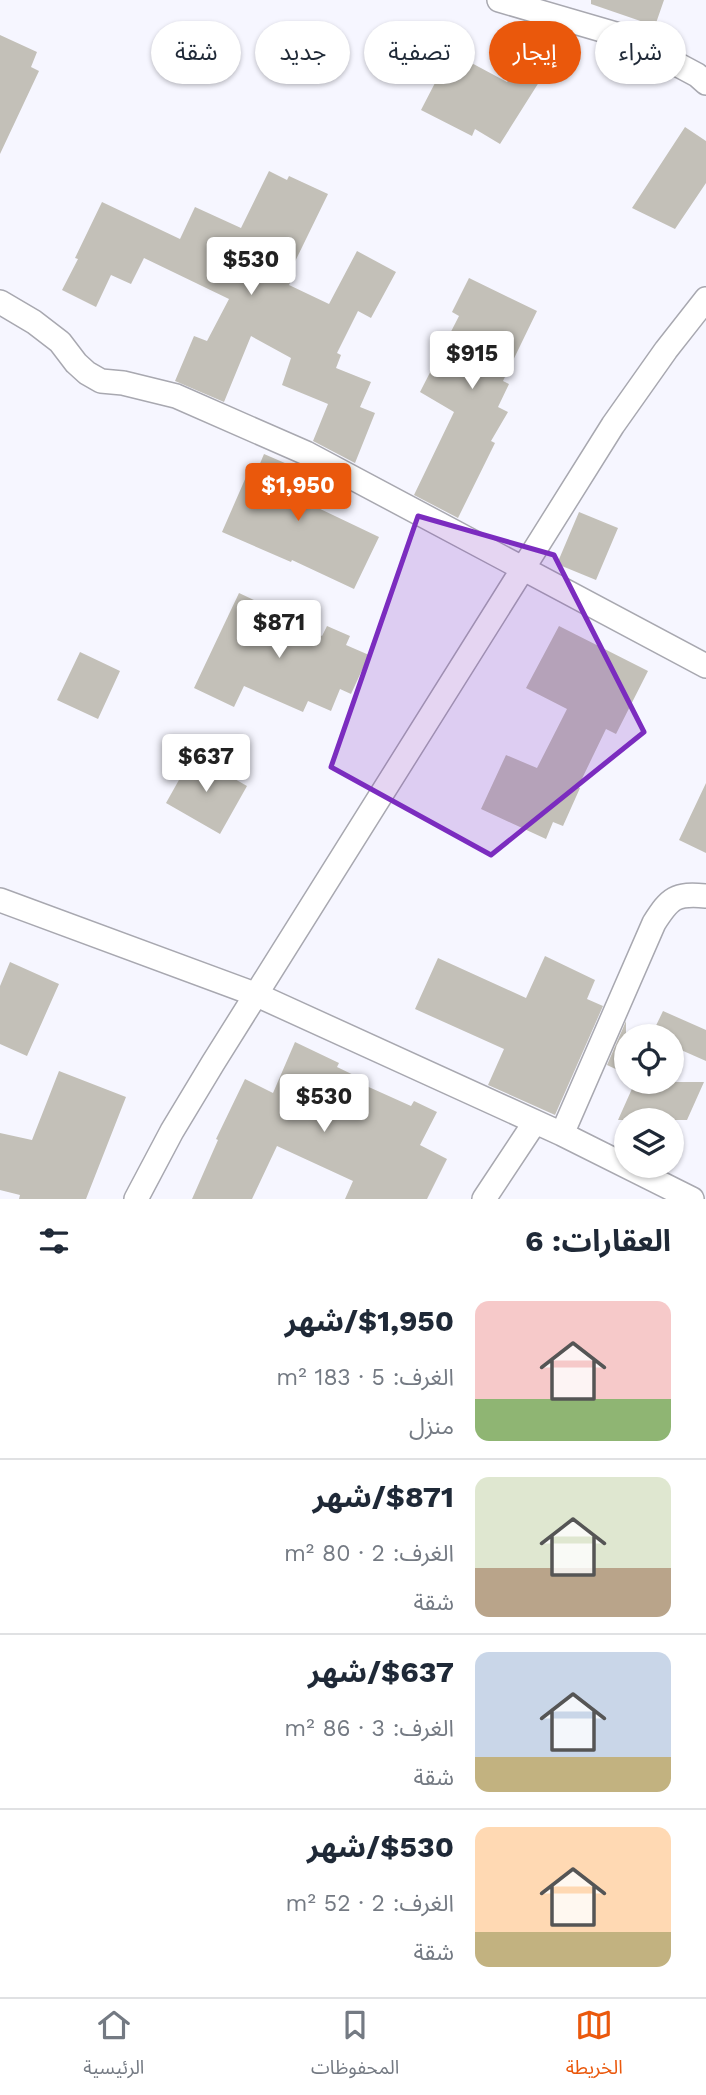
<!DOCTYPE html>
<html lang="ar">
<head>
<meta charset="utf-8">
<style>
  body { margin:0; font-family:"Work Sans","Noto Sans Arabic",sans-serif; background:#f2f2f3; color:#1f2937; direction:rtl; height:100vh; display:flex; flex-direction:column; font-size:26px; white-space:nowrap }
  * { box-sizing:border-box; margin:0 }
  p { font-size:23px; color:#747a83 }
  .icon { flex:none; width:38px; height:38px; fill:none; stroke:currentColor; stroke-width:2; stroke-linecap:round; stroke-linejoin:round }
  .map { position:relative; height:1199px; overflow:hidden; direction:ltr }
  .side { display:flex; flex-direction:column; background:#fff; flex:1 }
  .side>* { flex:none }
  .guide { position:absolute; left:21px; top:21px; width:665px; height:63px; direction:rtl; display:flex; gap:14px }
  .fabs { position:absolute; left:614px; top:1024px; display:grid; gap:14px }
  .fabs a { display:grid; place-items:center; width:70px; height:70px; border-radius:50%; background:#fff; box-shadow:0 2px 5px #0004; font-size:35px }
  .price { position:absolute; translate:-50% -60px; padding:0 16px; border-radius:7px; background:#fff; color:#222; font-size:23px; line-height:46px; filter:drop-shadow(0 2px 4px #0008) }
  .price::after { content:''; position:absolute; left:50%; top:42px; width:21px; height:16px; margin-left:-10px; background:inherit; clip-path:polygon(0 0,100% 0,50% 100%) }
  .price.current { background:#ea580c; color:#fff }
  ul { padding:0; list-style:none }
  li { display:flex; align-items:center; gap:21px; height:175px; padding:0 35px }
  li+li { border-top:2px solid #e0e1e3 }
  li span { display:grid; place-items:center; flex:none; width:196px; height:140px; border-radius:14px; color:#555 }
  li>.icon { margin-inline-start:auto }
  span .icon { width:84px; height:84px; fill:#fffc; stroke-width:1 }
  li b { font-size:30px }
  h2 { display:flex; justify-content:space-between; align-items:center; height:84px; padding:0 35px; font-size:30px }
  .tag { padding:0 24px; border-radius:32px; background:#fff; box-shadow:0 2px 5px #0004; font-size:24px; line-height:63px }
  .tag.current { background:#ea580c; color:#fff }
  .tabs { display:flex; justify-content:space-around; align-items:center; height:98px; border-top:2px solid #e0e1e3; background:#fff; font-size:19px; color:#747a83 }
  .tabs a { display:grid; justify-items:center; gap:4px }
  .tabs .current { color:#ea580c }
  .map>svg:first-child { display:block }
</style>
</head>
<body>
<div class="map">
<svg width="706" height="1199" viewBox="0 0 706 1199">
  <rect width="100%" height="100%" fill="#f6f6ff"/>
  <path fill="#c3c0b8" d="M 591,0 L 664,0 L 655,26 L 591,4 Z
    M 0,35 L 37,52 L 31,67 L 39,71 L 0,154 Z
    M 530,45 L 553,60 L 500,144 L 475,129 L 472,136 L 421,110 L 451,52 L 507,82 Z
    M 685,127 L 706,141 L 706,183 L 675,229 L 632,208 Z
    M 269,171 L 287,180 L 289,176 L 328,194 L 287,278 L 291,281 L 289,285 L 329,304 L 357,251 L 396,272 L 371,318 L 358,311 L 337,353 L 341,355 L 336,368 L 371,382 L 360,407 L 375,413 L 355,463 L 313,441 L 328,404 L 282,385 L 291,358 L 251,336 L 224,402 L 175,381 L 194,336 L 207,341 L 229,299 L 144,258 L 131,284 L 111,275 L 96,307 L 62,290 L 78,259 L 75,258 L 102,202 L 180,239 L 195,207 L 241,228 Z
    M 469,278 L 537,311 L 503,381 L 509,384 L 498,407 L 508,412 L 491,441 L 495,443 L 458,518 L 414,495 L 454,412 L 420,392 L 459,316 L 452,312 Z
    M 264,454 L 301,470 L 302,467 L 325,479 L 314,506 L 379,537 L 354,589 L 292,560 L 291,562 L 222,532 L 246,477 L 253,480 Z
    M 579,512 L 618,528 L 596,580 L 557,564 Z
    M 239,593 L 279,612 L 277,616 L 322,636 L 327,626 L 350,636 L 346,645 L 369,655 L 351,694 L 340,689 L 331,711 L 308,701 L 303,712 L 244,686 L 234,707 L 194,688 Z
    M 559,626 L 648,671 L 616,734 L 606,729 L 578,787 L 580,788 L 563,826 L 553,822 L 546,839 L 481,809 L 506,755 L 537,768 L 567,709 L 526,688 Z
    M 80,652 L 120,671 L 98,719 L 57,700 Z
    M 193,755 L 247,786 L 220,834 L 166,803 Z
    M 706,783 L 706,853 L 679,840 Z
    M 545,956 L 595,980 L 587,999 L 603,1006 L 555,1115 L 488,1085 L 504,1049 L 415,1009 L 438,958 L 526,998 Z
    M 10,962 L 59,984 L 27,1056 L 0,1044 L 0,986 Z
    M 663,1011 L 706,1030 L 706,1061 L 672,1046 L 672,1036 L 651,1036 Z
    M 626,1021 L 626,1074 L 607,1065 Z
    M 295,1042 L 339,1063 L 337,1067 L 364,1080 L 362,1084 L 411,1106 L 414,1101 L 437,1112 L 420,1145 L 447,1159 L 427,1199 L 345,1199 L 353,1181 L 277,1146 L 252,1199 L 192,1199 L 218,1140 L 216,1139 L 245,1079 L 273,1093 Z
    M 59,1071 L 126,1097 L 86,1199 L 19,1199 L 20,1195 L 0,1190 L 0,1133 L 32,1140 Z
    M 635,1082 L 704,1082 L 687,1120 L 618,1120 Z"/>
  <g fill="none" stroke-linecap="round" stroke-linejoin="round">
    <defs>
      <path id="street" d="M 499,0 L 626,37 L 697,75 L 706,83
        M 0,302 L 34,322 L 60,342 L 76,363 L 87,373 L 101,381 L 123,383 L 176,396 L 306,453 L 706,666
        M 0,900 L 257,995 L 562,1134 L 692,1199
        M 562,1134 L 654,923 C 670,898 675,893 706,896
        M 136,1199 L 172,1131 L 213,1063 L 613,425 L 666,350 L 706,299
        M 484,1199 L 535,1122"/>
    </defs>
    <use href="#street" stroke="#a8a8b0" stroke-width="26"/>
    <use href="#street" stroke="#fff" stroke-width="23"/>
  </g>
  <path fill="#7b2cbf" fill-opacity="0.2" stroke="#7b2cbf" stroke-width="5" stroke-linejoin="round" d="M 418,516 L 554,555 L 644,732 L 491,855 L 331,767 Z"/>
</svg>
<div class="fabs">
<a><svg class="icon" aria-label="locate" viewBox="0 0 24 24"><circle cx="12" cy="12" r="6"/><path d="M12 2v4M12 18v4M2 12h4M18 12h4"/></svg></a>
<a><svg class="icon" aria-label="layers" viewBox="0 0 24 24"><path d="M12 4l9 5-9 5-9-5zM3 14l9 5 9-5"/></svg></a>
</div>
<b class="price" style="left:251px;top:297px">$530</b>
<b class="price" style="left:472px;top:391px">$915</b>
<b class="price current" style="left:298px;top:523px">$1,950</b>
<b class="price" style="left:279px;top:660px">$871</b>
<b class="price" style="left:206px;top:794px">$637</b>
<b class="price" style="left:324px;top:1134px">$530</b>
<div class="guide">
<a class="tag">شراء</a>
<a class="tag current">إيجار</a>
<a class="tag">تصفية</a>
<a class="tag">جديد</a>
<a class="tag">شقة</a>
</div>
</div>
<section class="side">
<h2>العقارات: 6<svg class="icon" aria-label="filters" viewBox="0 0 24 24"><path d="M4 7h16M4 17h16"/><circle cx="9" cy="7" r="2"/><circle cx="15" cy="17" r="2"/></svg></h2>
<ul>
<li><span style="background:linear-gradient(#f6c9c9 70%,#8fb573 0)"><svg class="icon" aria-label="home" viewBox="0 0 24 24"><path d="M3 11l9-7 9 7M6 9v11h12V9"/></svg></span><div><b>$1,950/شهر</b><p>الغرف: 5 · 183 m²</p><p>منزل</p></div></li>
<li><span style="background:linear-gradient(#dfe7d0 65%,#b9a48a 0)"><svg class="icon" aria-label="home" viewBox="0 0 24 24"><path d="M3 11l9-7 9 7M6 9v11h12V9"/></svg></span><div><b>$871/شهر</b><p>الغرف: 2 · 80 m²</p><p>شقة</p></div></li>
<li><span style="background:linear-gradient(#c9d6e8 75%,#c2b280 0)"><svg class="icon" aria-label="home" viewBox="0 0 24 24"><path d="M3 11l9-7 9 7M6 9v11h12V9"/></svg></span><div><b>$637/شهر</b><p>الغرف: 3 · 86 m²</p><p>شقة</p></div></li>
<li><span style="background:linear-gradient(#ffd9b3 75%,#c2b280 0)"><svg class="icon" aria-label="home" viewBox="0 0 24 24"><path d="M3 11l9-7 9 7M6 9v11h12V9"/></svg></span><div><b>$530/شهر</b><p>الغرف: 2 · 52 m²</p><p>شقة</p></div></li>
</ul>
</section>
<nav class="tabs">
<a class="current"><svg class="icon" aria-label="map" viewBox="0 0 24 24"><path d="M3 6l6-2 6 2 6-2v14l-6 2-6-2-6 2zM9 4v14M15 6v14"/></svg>الخريطة</a>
<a><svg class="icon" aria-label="saved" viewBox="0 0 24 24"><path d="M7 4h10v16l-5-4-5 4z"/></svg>المحفوظات</a>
<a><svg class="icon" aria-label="home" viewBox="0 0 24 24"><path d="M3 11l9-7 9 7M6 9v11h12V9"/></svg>الرئيسية</a>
</nav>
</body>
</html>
